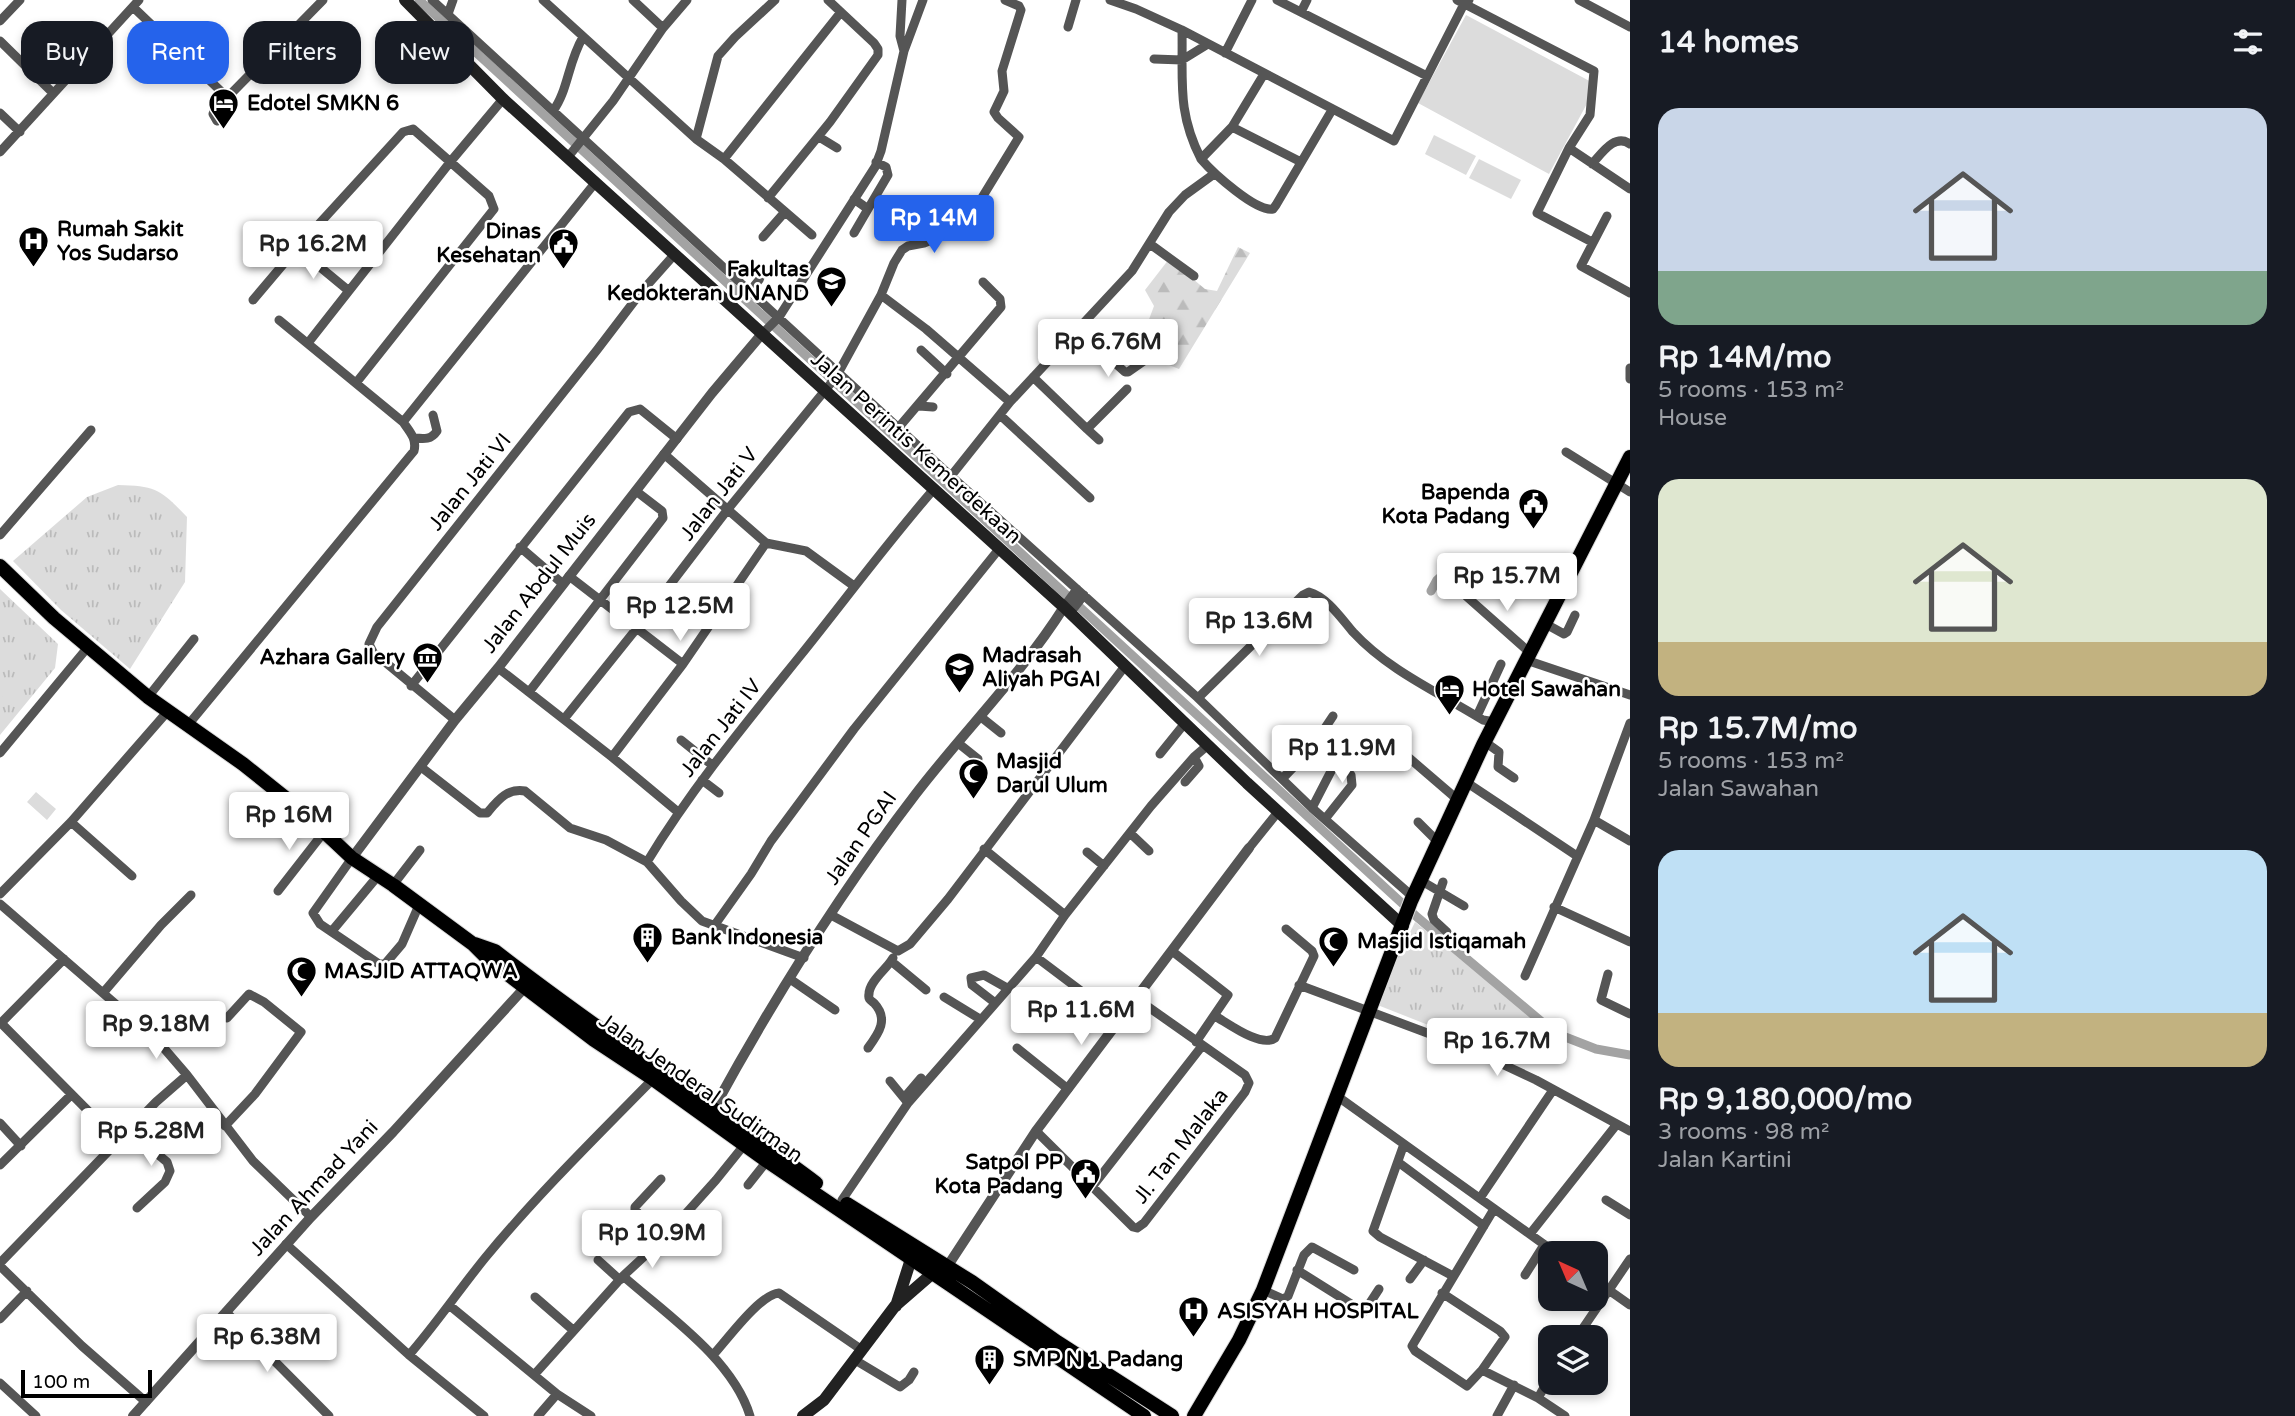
<!DOCTYPE html>
<html lang="en">
<head>
<meta charset="utf-8">
<style>
  body { margin:0; font-family:"Varela Round",sans-serif; background:#242831; color:#f1f3f6; height:100vh; display:flex; flex-direction:column; font-size:26px; white-space:nowrap }
  * { box-sizing:border-box; margin:0 }
  p { font-size:23px; color:#9ea1a6 }
  .icon { flex:none; width:38px; height:38px; fill:none; stroke:currentColor; stroke-width:2; stroke-linecap:round; stroke-linejoin:round }
  .map { position:relative; flex:1; overflow:hidden }
  .sheet { display:flex; flex-direction:column; background:#171b24; width:665px }
  .sheet>* { flex:none }
  .hud { position:absolute; left:21px; top:21px; width:665px; height:63px; display:flex; gap:14px }
  .needle { width:46px; rotate:316deg }
  .buttons { position:absolute; left:1538px; top:1241px; display:grid; gap:14px }
  .buttons a { display:grid; place-items:center; width:70px; height:70px; border-radius:14px; background:#171b24; box-shadow:0 4px 10px #0003; font-size:35px }
  .scale { position:absolute; left:21px; bottom:18px; width:131px; box-sizing:border-box; padding-left:7px; border:4px solid #000; border-top:0; font-size:19px; line-height:24px; white-space:nowrap; color:#000; -webkit-text-stroke:5px #fff; paint-order:stroke }
  .price { position:absolute; translate:-50% -60px; padding:0 16px; border-radius:7px; background:#fff; color:#222; font-size:23px; line-height:46px; filter:drop-shadow(0 2px 4px #0008) }
  .price::after { content:''; position:absolute; left:50%; top:42px; width:21px; height:16px; margin-left:-10px; background:inherit; clip-path:polygon(0 0,100% 0,50% 100%) }
  .price.selected { background:#2563eb; color:#fff }
  ul { padding:0; list-style:none }
  li { display:grid; align-content:center; gap:14px; height:371px; padding:0 28px }
  li span { display:grid; place-items:center; height:217px; border-radius:21px; color:#555 }
  li>.icon { margin-inline-start:auto }
  span .icon { width:126px; height:126px; fill:#fffc; stroke-width:1 }
  li b { font-size:30px }
  h2 { display:flex; justify-content:space-between; align-items:center; height:84px; padding:0 28px; font-size:30px }
  .tag { padding:0 24px; border-radius:21px; background:#171b24; box-shadow:0 4px 10px #0003; font-size:24px; line-height:63px }
  .tag.selected { background:#2563eb; color:#fff }
  main { display:flex; flex:1; min-height:0 }
  .map>svg:first-child { display:block }
</style>
</head>
<body>
<main>
<div class="map">
<svg width="1630" height="1416" viewBox="0 0 1630 1416">
  <defs>
    <pattern id="forest-firs" width="22" height="20" patternUnits="userSpaceOnUse" patternTransform="scale(1.75)"><rect width="22" height="20" fill="#dcdcdc"/><path d="M5 1l3.5 6h-7zM16 11l3.5 6h-7z" fill="#bbb"/></pattern>
    <pattern id="park-tufts" width="24" height="20" patternUnits="userSpaceOnUse" patternTransform="scale(1.75)"><rect width="24" height="20" fill="#dcdcdc"/><path d="M3 7l-1-3M5 7V3M7 7l1-3M15 17l-1-3M17 17v-4M19 17l1-3" fill="none" stroke="#bbb"/></pattern>
  </defs>
  <rect width="100%" height="100%" fill="#fff"/>
  <path fill="url(#forest-firs)" d="M 1238,247 L 1250,253 L 1179,369 L 1144,355 L 1158,336 L 1148,322 L 1154,306 L 1145,290 L 1169,259 L 1205,289 L 1217,291 Z"/>
  <path fill="url(#park-tufts)" d="M 118,485 C 157,486 161,490 187,517 L 185,582 L 130,669 L 61,610 L 13,561 L 87,497 Z
    M 0,589 L 58,644 L 55,668 L 0,735 Z
    M 1415,922 L 1547,1027 L 1527,1064 L 1375,1004 Z"/>
  <path fill="#dcdcdc" d="M 1466,15 L 1597,85 L 1549,174 L 1418,103 Z
    M 1434,135 L 1476,156 L 1466,175 L 1425,154 Z
    M 1479,159 L 1521,180 L 1511,199 L 1469,178 Z
    M 0,676 L 23,695 L 14,706 L 0,695 Z
    M 36,792 L 56,809 L 47,820 L 27,802 Z"/>
  <g fill="none" stroke-linecap="round" stroke-linejoin="round">
    <path stroke="#a3a3a3" stroke-width="9" d="M 419,0 L 1417,917 L 1555,1033 L 1596,1049 L 1630,1055
      M 1431,591 L 1437,580 L 1457,562"/>
    <defs>
      <path id="primary" d="M 0,566 L 54,618 L 148,697 L 243,764 L 303,812 L 352,858 L 393,885 L 473,944 L 489,960 L 594,1040 L 653,1079 L 767,1161 L 1144,1416
        M 475,944 L 495,951 C 599,1032 710,1104 816,1183
        M 847,1204 L 972,1282 L 1057,1342 L 1172,1416
        M 1194,1416 L 1239,1340 L 1263,1290 L 1411,901 L 1483,745 L 1630,457"/>
    </defs>
    <use href="#primary" stroke="#dbdbdb" stroke-width="16"/>
    <path stroke="#555" stroke-width="9" d="M 432,0 L 951,476 L 1198,698 L 1312,808 L 1413,897
      M 543,0 L 696,139 L 724,159 L 812,235
      M 633,0 L 663,28
      M 902,0 L 900,36 L 904,51
      M 1110,0 L 1136,9 L 1182,30 L 1394,141 L 1464,4 L 1469,0
      M 1277,0 L 1427,76
      M 1457,0 L 1594,71 L 1590,115 L 1569,148 L 1537,213 L 1592,242
      M 1579,0 L 1630,27
      M 133,7 L 228,98
      M 1301,12 L 1307,0
      M 448,14 L 453,0
      M 0,21 L 20,0
      M 1068,27 L 1076,0
      M 1182,30 C 1183,81 1177,112 1201,159
      M 0,41 L 53,93
      M 1225,53 L 1252,0
      M 1154,59 L 1182,60 L 1208,44
      M 553,111 C 568,91 568,62 583,37
      M 0,113 L 20,132
      M 217,121 L 213,114 L 214,111 L 323,0
      M 1232,127 L 1264,74
      M 819,137 L 837,148
      M 696,139 L 718,56 L 735,37 L 775,0
      M 1569,148 L 1630,189
      M 0,152 L 139,0
      M 568,157 L 613,101 L 663,28 L 687,0
      M 724,159 L 841,12
      M 1301,162 L 1232,127 L 1201,159 C 1213,173 1256,212 1273,209 L 1276,205 L 1332,110
      M 1592,164 C 1602,153 1615,133 1630,144
      M 768,198 L 830,122 L 878,55 L 878,49 L 874,43 L 828,0
      M 854,199 L 868,209 L 888,175 L 886,167 L 876,162
      M 1607,216 L 1581,266 L 1630,293
      M 854,233 L 868,209
      M 763,237 L 784,213
      M 1150,244 L 1194,276
      M 297,248 L 349,291
      M 750,291 L 759,280 L 763,270
      M 881,295 L 926,329 L 1010,402
      M 253,300 L 297,248 L 403,132 L 413,129 L 489,196 L 494,209 L 356,383
      M 1077,329 L 1125,372 L 1128,372 L 1148,358
      M 761,335 L 779,317 L 875,167 L 881,151 L 904,51 L 923,0
      M 308,343 L 451,161 L 503,99
      M 921,350 L 947,374
      M 1630,368 L 1630,379
      M 1033,377 L 1087,429 L 1127,389
      M 919,406 L 933,407
      M 1000,415 L 1090,498
      M 403,422 L 595,183
      M 899,427 L 1001,307 L 1000,299 L 983,282
      M 1087,429 L 1099,440
      M 414,438 C 424,439 431,440 437,431 L 433,415
      M 1566,452 L 1630,492
      M 664,454 L 766,543 L 806,551 L 854,586
      M 951,476 L 1010,402 L 1132,271 L 1169,212 L 1185,195 L 1214,174
      M 0,535 L 91,430
      M 520,547 L 563,584
      M 569,576 L 683,664
      M 1466,596 L 1529,652
      M 1064,607 L 1077,589
      M 1070,613 L 1084,595
      M 1544,623 L 1564,634 L 1567,632 L 1575,615
      M 1526,660 L 1630,695
      M 498,668 L 612,757 L 678,812
      M 411,686 L 629,412 L 640,409 L 677,439
      M 529,692 L 663,518 L 662,511 L 636,491
      M 148,697 L 194,639
      M 1198,698 L 1303,595 L 1309,592 C 1327,597 1341,618 1353,632 C 1389,671 1438,692 1483,720 L 1495,722
      M 1477,716 L 1501,664
      M 981,717 L 1001,733
      M 564,719 L 637,628 L 728,509 L 836,377 L 881,295 L 894,263 L 902,250 L 908,246 L 924,243 L 964,227 L 1019,137 L 998,118 L 994,112 L 1004,91 L 1002,71 L 1021,10 L 1019,6 L 1005,0
      M 455,720 L 373,652 L 369,644 L 377,627 L 597,350 L 642,291 L 674,255
      M 188,725 L 414,451 C 417,439 410,432 403,422 L 279,320
      M 681,740 L 712,765
      M 1485,742 L 1499,752 L 1498,767 L 1514,778
      M 958,743 L 978,759
      M 1394,745 L 1458,800
      M 0,753 L 88,647
      M 1160,754 L 1185,723
      M 612,757 L 683,664 L 766,543
      M 421,767 L 480,813 L 487,813 C 498,800 507,788 525,791 L 570,828 L 606,840 L 647,862 L 681,901 L 702,921 L 804,958
      M 1283,778 L 1311,749 L 1333,716
      M 702,780 L 719,793
      M 1185,782 L 1199,766 L 1194,757
      M 1466,782 L 1577,856
      M 1312,808 L 1343,748
      M 1325,819 L 1352,785 L 1351,775 L 1338,761
      M 1594,820 L 1630,841
      M 71,822 L 132,876
      M 1418,822 L 1439,843
      M 1130,833 L 1149,851
      M 1249,848 L 1278,812
      M 984,849 L 1065,915
      M 1087,852 L 1104,866
      M 352,858 L 313,913 L 320,924 L 379,964 L 385,964 L 402,944 L 419,905
      M 647,862 C 692,788 746,723 800,656 C 845,600 887,543 934,489
      M 1420,880 L 1464,906
      M 1443,882 L 1432,914 L 1434,920 L 1447,932
      M 393,885 L 420,850
      M 278,891 L 324,832
      M 0,894 L 71,822 L 168,711
      M 0,904 L 156,1039 L 187,1075 L 253,1161 L 311,1217
      M 1554,907 L 1630,942
      M 831,915 L 898,951 L 910,944 L 948,899 L 1125,666
      M 714,926 L 751,874 L 771,841 L 854,729 L 999,549
      M 332,931 L 377,877
      M 1172,951 L 1228,995 L 1196,1042
      M 1036,957 L 1121,1021
      M 893,958 L 891,961 L 926,990
      M 1608,974 L 1601,1000 L 1630,1014
      M 1525,976 L 1594,820 L 1630,723
      M 790,979 L 835,1010
      M 1299,985 L 1470,1049 L 1536,1080 L 1630,1131
      M 103,993 L 161,925 L 191,895
      M 944,997 L 980,1019
      M 994,1002 L 972,985 L 971,978 L 984,975 L 1007,988
      M 1215,1016 C 1229,1024 1261,1048 1275,1038 L 1314,956 L 1312,951 L 1286,929
      M 1,1023 L 119,1142
      M 0,1024 L 64,959
      M 868,1048 C 879,1033 889,1019 874,1003 C 870,1000 868,999 869,994 C 869,982 885,970 891,961
      M 1017,1048 L 1068,1089
      M 890,1081 L 908,1103
      M 1337,1096 L 1556,1253
      M 904,1098 L 921,1078
      M 0,1123 L 21,1146
      M 225,1126 L 255,1094 L 301,1032 L 264,1002 L 249,994 L 227,1018
      M 129,1130 L 167,1162 L 170,1171 L 165,1182 L 137,1208
      M 1036,1131 L 1133,1227 L 1137,1228 L 1144,1223 L 1245,1092 L 1249,1083 L 1245,1075 L 1137,999
      M 1404,1144 L 1373,1231 L 1380,1237 L 1453,1276
      M 1398,1162 L 1484,1226
      M 0,1165 L 71,1095
      M 661,1179 L 635,1207 L 635,1210 L 663,1239
      M 748,1185 L 767,1161
      M 1092,1187 L 1202,1046
      M 1480,1198 L 1553,1090
      M 842,1200 L 908,1103 L 1036,957 L 1065,915 L 1151,806 L 1194,757 L 1208,745
      M 1606,1200 L 1630,1215
      M 1530,1234 L 1617,1124
      M 286,1244 L 409,1355 L 484,1416
      M 598,1260 L 620,1280
      M 0,1263 L 156,1102 L 187,1075
      M 0,1266 L 82,1346 L 146,1402
      M 1297,1270 L 1364,1312 L 1379,1289
      M 1525,1275 L 1544,1245
      M 623,1276 C 666,1314 733,1359 750,1416
      M 1410,1279 L 1424,1260
      M 1596,1281 L 1630,1305
      M 1263,1290 L 1283,1299 L 1288,1296 L 1304,1255 L 1312,1247 L 1354,1270
      M 1442,1293 L 1500,1331 L 1505,1337 L 1482,1370 L 1467,1386 L 1415,1351 L 1412,1346 L 1494,1209
      M 535,1297 L 573,1330
      M 449,1305 L 557,1394 L 591,1416
      M 226,1312 L 329,1416
      M 0,1319 L 27,1291
      M 1577,1337 L 1630,1259
      M 409,1355 C 436,1324 459,1290 485,1258 C 537,1195 596,1137 653,1079
      M 713,1355 C 727,1340 759,1295 779,1293 L 862,1350
      M 855,1360 L 900,1387 L 909,1380 L 914,1372
      M 1482,1370 L 1538,1398
      M 534,1375 L 623,1276 L 663,1239 L 716,1180 L 745,1144
      M 1550,1377 L 1538,1398 L 1565,1416
      M 0,1383 L 36,1416
      M 538,1416 L 557,1394
      M 1497,1416 L 1514,1385"/>
    <path stroke="#555" stroke-width="10" d="M 352,858 L 455,720 L 498,668 L 712,393 L 761,335
      M 714,1108 C 773,1000 840,893 915,795 C 964,731 1021,675 1064,607
      M 947,1267 L 1036,1131 L 1249,848
      M 133,1416 L 311,1217 L 393,1132 L 528,984"/>
    <path stroke="#222" stroke-width="12" d="M 405,0 L 503,99 L 1064,607 L 1247,783 L 1403,926
      M 896,1306 L 911,1259
      M 803,1416 L 824,1400 L 895,1306 L 933,1273"/>
    <use href="#primary" stroke="#000" stroke-width="14"/>
  </g>
  <defs>
    <symbol id="hotel-pin" viewBox="-11 -11 22 30"><path d="M0 17L-7.5 6A9.5 9.5 0 1 1 7.5 6Z" fill="#000" stroke="#fff"/><path d="M-6-4.5h1.5V1H6V5H4.5V3h-9V5H-6ZM-4 0a1.8 1.8 0 1 1 3.6 0ZM.5 0V-2.5h3Q6-2.5 6 0Z" fill="#fff"/></symbol>
    <symbol id="hospital-pin" viewBox="-11 -11 22 30"><path d="M0 17L-7.5 6A9.5 9.5 0 1 1 7.5 6Z" fill="#000" stroke="#fff"/><path d="M-5-5h3v3.5h4V-5h3V5h-3V1.5h-4V5h-3Z" fill="#fff"/></symbol>
    <symbol id="civic-pin" viewBox="-11 -11 22 30"><path d="M0 17L-7.5 6A9.5 9.5 0 1 1 7.5 6Z" fill="#000" stroke="#fff"/><path d="M-.6-6.5H3V-4.5H.6V-3L4-1V1h2V6H-6V1h2V-1L-.6-3ZM-1.2 2.5V6h2.4V2.5Z" fill="#fff"/></symbol>
    <symbol id="university-pin" viewBox="-11 -11 22 30"><path d="M0 17L-7.5 6A9.5 9.5 0 1 1 7.5 6Z" fill="#000" stroke="#fff"/><path d="M0-5L7-2L0 1L-7-2ZM-4 1L0 2.5L4 1V4Q0 6-4 4Z" fill="#fff"/></symbol>
    <symbol id="museum-pin" viewBox="-11 -11 22 30"><path d="M0 17L-7.5 6A9.5 9.5 0 1 1 7.5 6Z" fill="#000" stroke="#fff"/><path d="M0-6L6-3V-2H-6V-3ZM-5-1h2V3h-2ZM-1-1h2V3h-2ZM3-1h2V3H3ZM-6 4H6V6H-6Z" fill="#fff"/></symbol>
    <symbol id="school-pin" viewBox="-11 -11 22 30"><path d="M0 17L-7.5 6A9.5 9.5 0 1 1 7.5 6Z" fill="#000" stroke="#fff"/><path d="M0-5L7-2L0 1L-7-2ZM-4 1L0 2.5L4 1V4Q0 6-4 4Z" fill="#fff"/></symbol>
    <symbol id="mosque-pin" viewBox="-11 -11 22 30"><path d="M0 17L-7.5 6A9.5 9.5 0 1 1 7.5 6Z" fill="#000" stroke="#fff"/><path d="M3.5-4.9A6 6 0 1 0 3.5 4.9A5 5 0 1 1 3.5-4.9Z" fill="#fff"/></symbol>
    <symbol id="building-pin" viewBox="-11 -11 22 30"><path d="M0 17L-7.5 6A9.5 9.5 0 1 1 7.5 6Z" fill="#000" stroke="#fff"/><path d="M-4-6H4V6H1V3H-1V6H-4ZM-2.5-4.3h1.7v1.8h-1.7ZM.8-4.3h1.7v1.8H.8ZM-2.5-1h1.7V.8h-1.7ZM.8-1h1.7V.8H.8Z" fill="#fff"/></symbol>
  </defs>
  <g fill-rule="evenodd">
    <use href="#hotel-pin" x="206" y="86" width="35" height="47"/>
    <use href="#hospital-pin" x="16" y="224" width="35" height="47"/>
    <use href="#civic-pin" x="546" y="226" width="35" height="47"/>
    <use href="#university-pin" x="814" y="264" width="35" height="47"/>
    <use href="#civic-pin" x="1516" y="486" width="35" height="47"/>
    <use href="#museum-pin" x="410" y="640" width="35" height="47"/>
    <use href="#school-pin" x="942" y="650" width="35" height="47"/>
    <use href="#hotel-pin" x="1432" y="672" width="35" height="47"/>
    <use href="#mosque-pin" x="956" y="756" width="35" height="47"/>
    <use href="#building-pin" x="630" y="920" width="35" height="47"/>
    <use href="#mosque-pin" x="1316" y="924" width="35" height="47"/>
    <use href="#mosque-pin" x="284" y="954" width="35" height="47"/>
    <use href="#civic-pin" x="1068" y="1156" width="35" height="47"/>
    <use href="#hospital-pin" x="1176" y="1294" width="35" height="47"/>
    <use href="#building-pin" x="972" y="1342" width="35" height="47"/>
  </g>
  <g text-anchor="middle" dominant-baseline="central" stroke-width="5" stroke-linejoin="round" paint-order="stroke">
    <g font-size="21" font-weight="bold" fill="#000" stroke="#fff" text-anchor="start">
      <text x="247" y="103">Edotel SMKN 6</text>
      <text x="57" y="229">Rumah Sakit<tspan x="57" dy="24">Yos Sudarso</tspan></text>
      <text x="541" y="231" text-anchor="end">Dinas<tspan x="541" dy="24">Kesehatan</tspan></text>
      <text x="809" y="269" text-anchor="end">Fakultas<tspan x="809" dy="24">Kedokteran UNAND</tspan></text>
      <text x="1510" y="492" text-anchor="end">Bapenda<tspan x="1510" dy="24">Kota Padang</tspan></text>
      <text x="982" y="655">Madrasah<tspan x="982" dy="24">Aliyah PGAI</tspan></text>
      <text x="405" y="657" text-anchor="end">Azhara Gallery</text>
      <text x="1472" y="689">Hotel Sawahan</text>
      <text x="996" y="761">Masjid<tspan x="996" dy="24">Darul Ulum</tspan></text>
      <text x="671" y="937">Bank Indonesia</text>
      <text x="1357" y="941">Masjid Istiqamah</text>
      <text x="324" y="971">MASJID ATTAQWA</text>
      <text x="1063" y="1162" text-anchor="end">Satpol PP<tspan x="1063" dy="24">Kota Padang</tspan></text>
      <text x="1217" y="1311">ASISYAH HOSPITAL</text>
      <text x="1013" y="1359">SMP N 1 Padang</text>
    </g>
    <g font-size="21" fill="#000" stroke="#fff">
      <text transform="translate(916 448) rotate(42)">Jalan Perintis Kemerdekaan</text>
      <text transform="translate(470 482) rotate(-51)">Jalan Jati VI</text>
      <text transform="translate(719 494) rotate(-52)">Jalan Jati V</text>
      <text transform="translate(539 583) rotate(-52)">Jalan Abdul Muis</text>
      <text transform="translate(721 728) rotate(-52)">Jalan Jati IV</text>
      <text transform="translate(861 838) rotate(-55)">Jalan PGAI</text>
      <text transform="translate(701 1088) rotate(35)">Jalan Jenderal Sudirman</text>
      <text transform="translate(1181 1146) rotate(-52)">Jl. Tan Malaka</text>
      <text transform="translate(314 1188) rotate(-47)">Jalan Ahmad Yani</text>
    </g>
  </g>
</svg>
<div class="buttons">
<a><svg class="needle" viewBox="-14 -14 28 28"><path d="M0-13l5 13h-10z" fill="#e53935"/><path d="M0 13l5-13h-10z" fill="#9ea1a6"/></svg></a>
<a><svg class="icon" aria-label="layers" viewBox="0 0 24 24"><path d="M12 4l9 5-9 5-9-5zM3 14l9 5 9-5"/></svg></a>
</div>
<div class="scale">100 m</div>
<b class="price selected" style="left:934px;top:255px">Rp 14M</b>
<b class="price" style="left:313px;top:281px">Rp 16.2M</b>
<b class="price" style="left:1108px;top:379px">Rp 6.76M</b>
<b class="price" style="left:1507px;top:613px">Rp 15.7M</b>
<b class="price" style="left:680px;top:643px">Rp 12.5M</b>
<b class="price" style="left:1259px;top:658px">Rp 13.6M</b>
<b class="price" style="left:1342px;top:785px">Rp 11.9M</b>
<b class="price" style="left:289px;top:852px">Rp 16M</b>
<b class="price" style="left:1081px;top:1047px">Rp 11.6M</b>
<b class="price" style="left:156px;top:1061px">Rp 9.18M</b>
<b class="price" style="left:1497px;top:1078px">Rp 16.7M</b>
<b class="price" style="left:151px;top:1168px">Rp 5.28M</b>
<b class="price" style="left:652px;top:1270px">Rp 10.9M</b>
<b class="price" style="left:267px;top:1374px">Rp 6.38M</b>
<div class="hud">
<a class="tag">Buy</a>
<a class="tag selected">Rent</a>
<a class="tag">Filters</a>
<a class="tag">New</a>
</div>
</div>
<section class="sheet">
<h2>14 homes<svg class="icon" aria-label="filters" viewBox="0 0 24 24"><path d="M4 7h16M4 17h16"/><circle cx="9" cy="7" r="2"/><circle cx="15" cy="17" r="2"/></svg></h2>
<ul>
<li><span style="background:linear-gradient(#c9d6e8 75%,#7fa58c 0)"><svg class="icon" aria-label="home" viewBox="0 0 24 24"><path d="M3 11l9-7 9 7M6 9v11h12V9"/></svg></span><div><b>Rp 14M/mo</b><p>5 rooms · 153 m²</p><p>House</p></div></li>
<li><span style="background:linear-gradient(#dfe7d0 75%,#c2b280 0)"><svg class="icon" aria-label="home" viewBox="0 0 24 24"><path d="M3 11l9-7 9 7M6 9v11h12V9"/></svg></span><div><b>Rp 15.7M/mo</b><p>5 rooms · 153 m²</p><p>Jalan Sawahan</p></div></li>
<li><span style="background:linear-gradient(#bfe0f5 75%,#c2b280 0)"><svg class="icon" aria-label="home" viewBox="0 0 24 24"><path d="M3 11l9-7 9 7M6 9v11h12V9"/></svg></span><div><b>Rp 9,180,000/mo</b><p>3 rooms · 98 m²</p><p>Jalan Kartini</p></div></li>
</ul>
</section>
</main>
</body>
</html>
